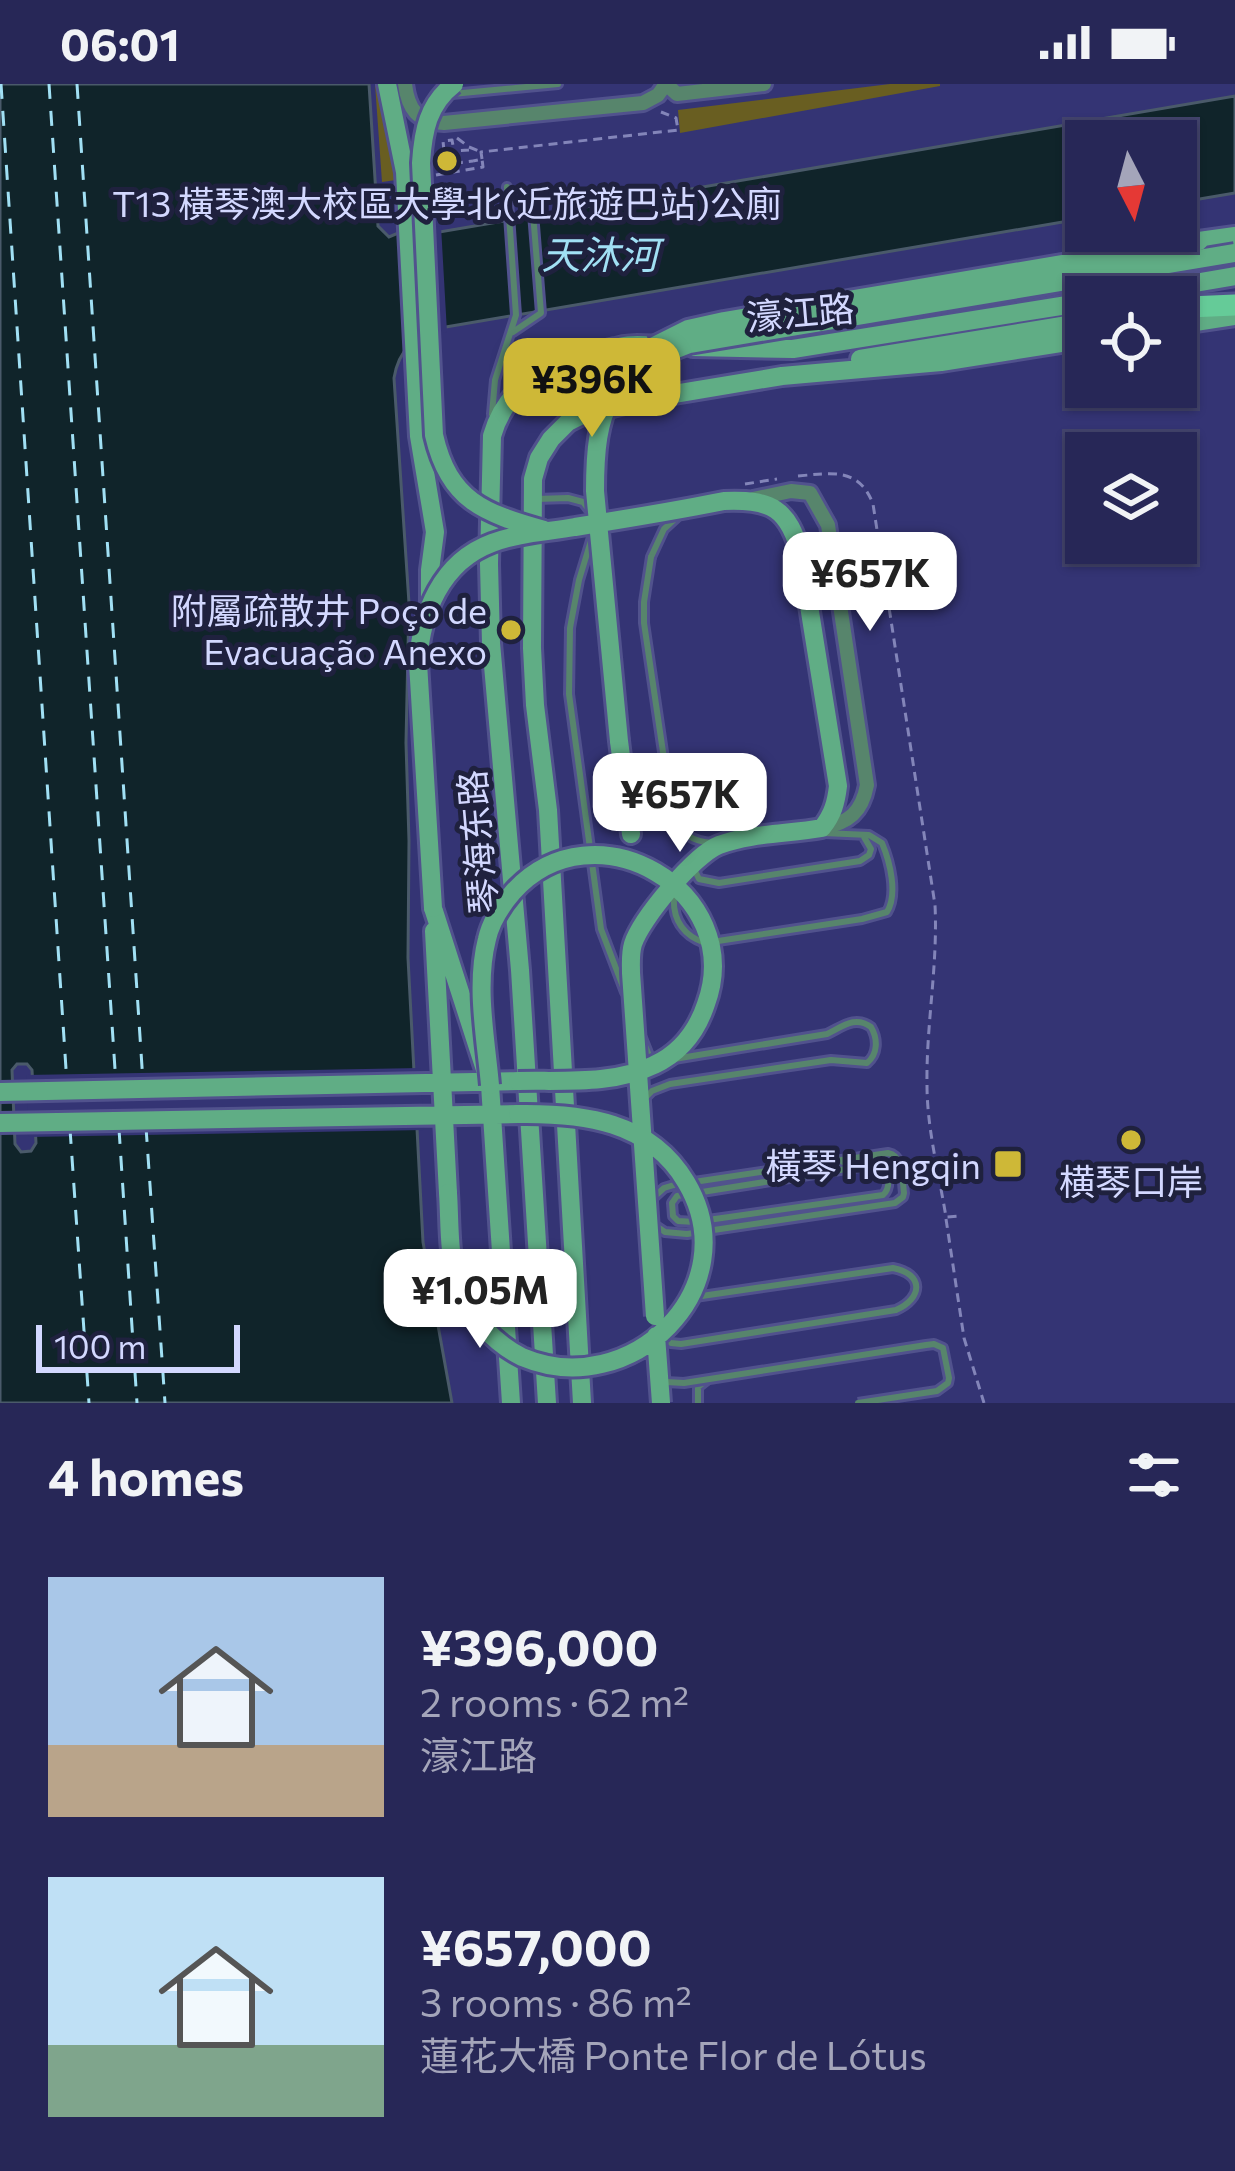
<!DOCTYPE html>
<html lang="en">
<head>
<meta charset="utf-8">
<style>
  body { margin:0; font-family:Commissioner,"Noto Sans SC",sans-serif; background:#333361; color:#f1f3f6; height:100vh; display:flex; flex-direction:column; font-size:45px; white-space:nowrap }
  * { box-sizing:border-box; margin:0 }
  p { font-size:39px; color:#a4a5ba }
  .icon { flex:none; width:66px; height:66px; fill:none; stroke:currentColor; stroke-width:2; stroke-linecap:round; stroke-linejoin:round }
  .map { position:relative; height:1319px; overflow:hidden }
  .panel { display:flex; flex-direction:column; background:#272757; flex:1 }
  .panel>* { flex:none }
  .needle { width:78px; rotate:174deg }
  .buttons { position:absolute; left:1065px; top:36px; display:grid; gap:24px }
  .buttons a { display:grid; place-items:center; width:132px; height:132px; border-radius:0px; background:#272757; box-shadow:0 3px 9px #0004,0 0 0 3px #43446d; font-size:60px }
  .scale { position:absolute; left:36px; bottom:30px; width:204px; box-sizing:border-box; padding-left:12px; border:6px solid #d3d8ff; border-top:0; font-size:33px; line-height:42px; white-space:nowrap; color:#d3d8ff; -webkit-text-stroke:9px #1f213e; paint-order:stroke }
  .price { position:absolute; translate:-50% -102px; padding:0 27px; border-radius:24px; background:#fff; color:#222; font-size:39px; line-height:78px; filter:drop-shadow(0 3px 6px #0008) }
  .price::after { content:''; position:absolute; left:50%; top:72px; width:36px; height:27px; margin-left:-18px; background:inherit; clip-path:polygon(0 0,100% 0,50% 100%) }
  .price.selected { background:#ceb837; color:#111 }
  ul { padding:0; list-style:none }
  li { display:flex; align-items:center; gap:36px; height:300px; padding:0 48px }
  li span { display:grid; place-items:center; flex:none; width:336px; height:240px; border-radius:0px; color:#555 }
  li>.icon { margin-inline-start:auto }
  span .icon { width:144px; height:144px; fill:#fffc; stroke-width:1 }
  li b { font-size:51px }
  h2 { display:flex; justify-content:space-between; align-items:center; height:144px; padding:0 48px; font-size:51px }
  .status { display:flex; justify-content:space-between; align-items:center; height:84px; padding:0 60px; background:#272757; direction:ltr }
  .status svg { height:33px; fill:currentColor }
  .map>svg:first-child { display:block }
</style>
</head>
<body>
<div class="status"><b>06:01</b><svg viewBox="0 0 49 12"><path d="M0 12V9h3v3zM5 12V6h3v6zM10 12V3h3v9zM15 12V0h3v12zM26 1h20v11H26zM47 4h2v5h-2z"/></svg></div>
<div class="map">
<svg width="1235" height="1319" viewBox="0 0 1235 1319">
  <rect width="100%" height="100%" fill="#343474"/>
  <path fill="#695e21" d="M 375,0 L 386,0 L 405,56 L 419,59 L 424,92 L 382,98 Z
    M 890,0 L 940,0 L 940,2 L 680,49 L 678,26 Z"/>
  <path fill="#10242a" stroke="#4a5a6a" stroke-width="3" fill-rule="evenodd" d="M 0,0 L 369,0 L 378,142 L 389,153 L 410,144 L 422,151 L 1235,12 L 1235,109 L 1176,119 L 1176,57 L 1086,57 L 1086,134 L 440,244 C 414,255 399,264 394,294 L 409,519 L 406,659 L 409,757 L 408,874 L 423,1158 L 452,1319 L 0,1319 ZM 17,980 L 27,980 L 32,986 L 36,1059 L 31,1067 L 21,1068 L 15,1060 L 12,986 Z"/>
  <path fill="#343474" d="M 441,142 L 447,248 L 429,253 L 422,145 Z
    M 420,984 L 424,1046 L 29,1053 L 26,991 Z"/>
  <g fill="none" stroke-linecap="round" stroke-linejoin="round">
    <path stroke="#a1e0f4" stroke-width="3" stroke-dasharray="15 12" stroke-linecap="butt" d="M 1,0 L 67,1000
      M 49,0 L 116,1000
      M 77,0 L 143,998
      M 146,1043 L 165,1319
      M 70,1045 L 89,1319
      M 119,1045 L 137,1319"/>
    <defs>
      <path id="lane" d="M 452,10 L 558,0
        M 513,248 L 541,229 L 533,129
        M 492,330 L 495,296 L 516,231 L 507,103
        M 536,415 L 568,414 L 583,418 L 590,427
        M 593,450 L 579,496 L 570,544 L 569,610 L 601,845 L 625,908
        M 651,473 L 664,445 L 676,434
        M 642,954 L 650,974
        M 708,1136 L 883,1111 C 891,1104 889,1090 884,1081 L 865,1082 L 843,1078
        M 695,1138 L 678,1137 L 673,1132 L 672,1119 L 677,1112 L 865,1082
        M 653,1140 L 665,1148 L 687,1150 L 895,1119 L 903,1113 L 904,1109 C 902,1094 904,1072 888,1069 L 674,1101 L 664,1104 L 653,1114
        M 659,1252 L 671,1259 L 681,1260 L 896,1226 C 923,1214 924,1190 893,1184 L 695,1213
        M 698,1319 L 698,1303 L 707,1296"/>
      <path id="street" d="M 405,0 C 408,25 417,38 444,39 L 643,19 L 658,11 L 666,0
        M 666,0 L 677,10 L 764,0"/>
      <path id="secondary" d="M 387,0 L 405,88 L 419,352 L 435,448 L 430,486 L 430,520
        M 1199,157 L 1235,152
        M 1113,213 L 1235,192
        M 1176,241 L 1235,232
        M 693,263 L 793,265 L 1086,218
        M 860,275 L 1086,238
        M 624,315 C 590,311 583,276 616,264 C 630,259 650,262 665,262
        M 619,657 L 631,750
        M 433,824 L 490,1001 L 511,1319
        M 434,847 L 448,1109
        M 0,1008 L 518,997
        M 0,1039 L 518,1030
        M 547,1319 L 520,886 L 491,559 L 489,480 L 492,352 C 508,294 562,276 615,264
        M 582,1319 L 548,726 L 535,621 L 532,564 L 533,395 L 539,374 L 551,355 L 568,338 L 582,331 L 644,315 L 782,292 L 941,278 L 1086,255"/>
      <path id="primary" d="M 1189,223 L 1235,221"/>
    </defs>
    <use href="#lane" stroke="#51528d" stroke-width="12"/>
    <use href="#street" stroke="#51528d" stroke-width="20"/>
    <use href="#secondary" stroke="#51528d" stroke-width="24"/>
    <use href="#primary" stroke="#51528d" stroke-width="27"/>
    <path stroke="#8385b9" stroke-width="3" stroke-dasharray="9 6" stroke-linecap="butt" d="M 457,54 L 469,63 L 479,67
      M 444,67 L 443,57 L 452,56 L 454,67
      M 455,75 L 454,67 L 469,66
      M 482,75 L 481,68 L 678,46 L 676,34 L 661,28
      M 436,91 L 483,83 L 482,75 L 473,77
      M 798,392 C 832,389 859,383 873,420 L 935,821 C 938,882 926,941 927,1001 C 927,1045 939,1090 946,1133 L 960,1132
      M 745,400 L 777,395
      M 946,1135 L 964,1254 L 984,1319"/>
    <use href="#lane" stroke="#57856c" stroke-width="6"/>
    <use href="#street" stroke="#57856c" stroke-width="14"/>
    <use href="#secondary" stroke="#60ad85" stroke-width="18"/>
    <use href="#primary" stroke="#65cb98" stroke-width="21"/>
    <defs>
      <path id="lane-bridge" d="M 651,473 L 644,518 L 644,539 L 672,729 C 680,749 692,758 713,759
        M 693,783 L 699,795 L 719,799 L 860,777 L 869,771 L 871,765 L 864,753
        M 674,810 C 672,834 682,851 705,859 L 862,835 L 887,828 C 898,810 890,778 882,759 L 869,751 L 824,749
        M 645,1014 L 652,1007 L 670,1000 L 831,976 L 867,979 C 878,970 878,955 871,943 C 855,931 842,943 827,950 L 674,975
        M 666,1298 L 684,1299 L 926,1261 L 934,1260 L 943,1264 L 949,1294 L 948,1299 L 937,1307 L 858,1319"/>
      <path id="street-bridge" d="M 753,415 L 791,407 L 810,409 L 828,441 L 867,701 C 862,728 849,739 822,744"/>
      <path id="secondary-bridge" d="M 454,0 C 428,20 423,47 421,79 L 434,351 C 449,417 484,429 544,446
        M 652,263 L 688,245 L 724,237 L 1199,157
        M 619,657 L 595,407 C 595,324 608,290 689,260 L 1235,169
        M 433,824 L 418,579 C 421,529 441,478 492,459 C 518,449 548,448 575,443 C 625,435 675,427 724,417 C 771,415 789,424 801,472 L 838,702 C 836,719 833,730 822,744 C 789,750 751,749 719,761 C 694,771 641,835 633,860 C 630,870 631,879 631,889 L 655,1232
        M 490,1001 C 486,955 475,902 487,855 C 491,837 501,822 513,808 C 594,718 747,807 706,920 C 697,947 680,969 654,981 C 614,1001 562,996 518,997
        M 448,1109 C 450,1138 448,1171 458,1199 C 469,1231 492,1258 522,1273 C 631,1319 749,1203 686,1098 C 650,1037 583,1029 518,1030
        M 656,1252 L 661,1319"/>
    </defs>
    <use href="#lane-bridge" stroke="#51528d" stroke-width="12" stroke-linecap="butt"/>
    <use href="#street-bridge" stroke="#51528d" stroke-width="20" stroke-linecap="butt"/>
    <use href="#secondary-bridge" stroke="#51528d" stroke-width="24" stroke-linecap="butt"/>
    <path stroke="#8385b9" stroke-width="3" stroke-dasharray="9 6" stroke-linecap="butt" d="M 439,81 L 473,77"/>
    <use href="#lane-bridge" stroke="#57856c" stroke-width="6"/>
    <use href="#street-bridge" stroke="#57856c" stroke-width="14"/>
    <use href="#secondary-bridge" stroke="#60ad85" stroke-width="18"/>
  </g>
  <g fill="#ceb837" stroke="#1f213e" stroke-width="4.5">
    <circle cx="447" cy="77" r="12"/>
    <circle cx="511" cy="546" r="12"/>
    <circle cx="1131" cy="1056" r="12"/>
    <rect x="993" y="1065" width="30" height="30" rx="6"/>
  </g>
  <g text-anchor="middle" dominant-baseline="central" stroke-width="10" stroke-linejoin="round" paint-order="stroke">
    <g font-size="36" fill="#d3d8ff" stroke="#1f213e">
      <text x="447" y="118">T13 橫琴澳大校區大學北(近旅遊巴站)公廁</text>
      <text x="487" y="525" text-anchor="end">附屬疏散井 Poço de<tspan x="487" dy="41">Evacuação Anexo</tspan></text>
      <text x="981" y="1080" text-anchor="end">橫琴 Hengqin</text>
      <text x="1131" y="1096">横琴口岸</text>
    </g>
    <g font-size="36" fill="#d3d8ff" stroke="#1f213e">
      <text transform="translate(800 227) rotate(-5)">濠江路</text>
      <text transform="translate(476 758) rotate(-95)">琴海东路</text>
    </g>
    <g font-size="39" font-style="italic" fill="#a1e0f4" stroke="#1f213e">
      <text x="600" y="169">天沐河</text>
    </g>
  </g>
</svg>
<div class="buttons">
<a><svg class="needle" viewBox="-14 -14 28 28"><path d="M0-13l5 13h-10z" fill="#e53935"/><path d="M0 13l5-13h-10z" fill="#a4a5ba"/></svg></a>
<a><svg class="icon" aria-label="locate" viewBox="0 0 24 24"><circle cx="12" cy="12" r="6"/><path d="M12 2v4M12 18v4M2 12h4M18 12h4"/></svg></a>
<a><svg class="icon" aria-label="layers" viewBox="0 0 24 24"><path d="M12 4l9 5-9 5-9-5zM3 14l9 5 9-5"/></svg></a>
</div>
<div class="scale">100 m</div>
<b class="price selected" style="left:592px;top:356px">¥396K</b>
<b class="price" style="left:870px;top:550px">¥657K</b>
<b class="price" style="left:680px;top:771px">¥657K</b>
<b class="price" style="left:480px;top:1267px">¥1.05M</b>
</div>
<section class="panel">
<h2>4 homes<svg class="icon" aria-label="filters" viewBox="0 0 24 24"><path d="M4 7h16M4 17h16"/><circle cx="9" cy="7" r="2"/><circle cx="15" cy="17" r="2"/></svg></h2>
<ul>
<li><span style="background:linear-gradient(#a9c7e8 70%,#b9a48a 0)"><svg class="icon" aria-label="home" viewBox="0 0 24 24"><path d="M3 11l9-7 9 7M6 9v11h12V9"/></svg></span><div><b>¥396,000</b><p>2 rooms · 62 m²</p><p>濠江路</p></div></li>
<li><span style="background:linear-gradient(#bfe0f5 70%,#7fa58c 0)"><svg class="icon" aria-label="home" viewBox="0 0 24 24"><path d="M3 11l9-7 9 7M6 9v11h12V9"/></svg></span><div><b>¥657,000</b><p>3 rooms · 86 m²</p><p>蓮花大橋 Ponte Flor de Lótus</p></div></li>
</ul>
</section>
</body>
</html>
